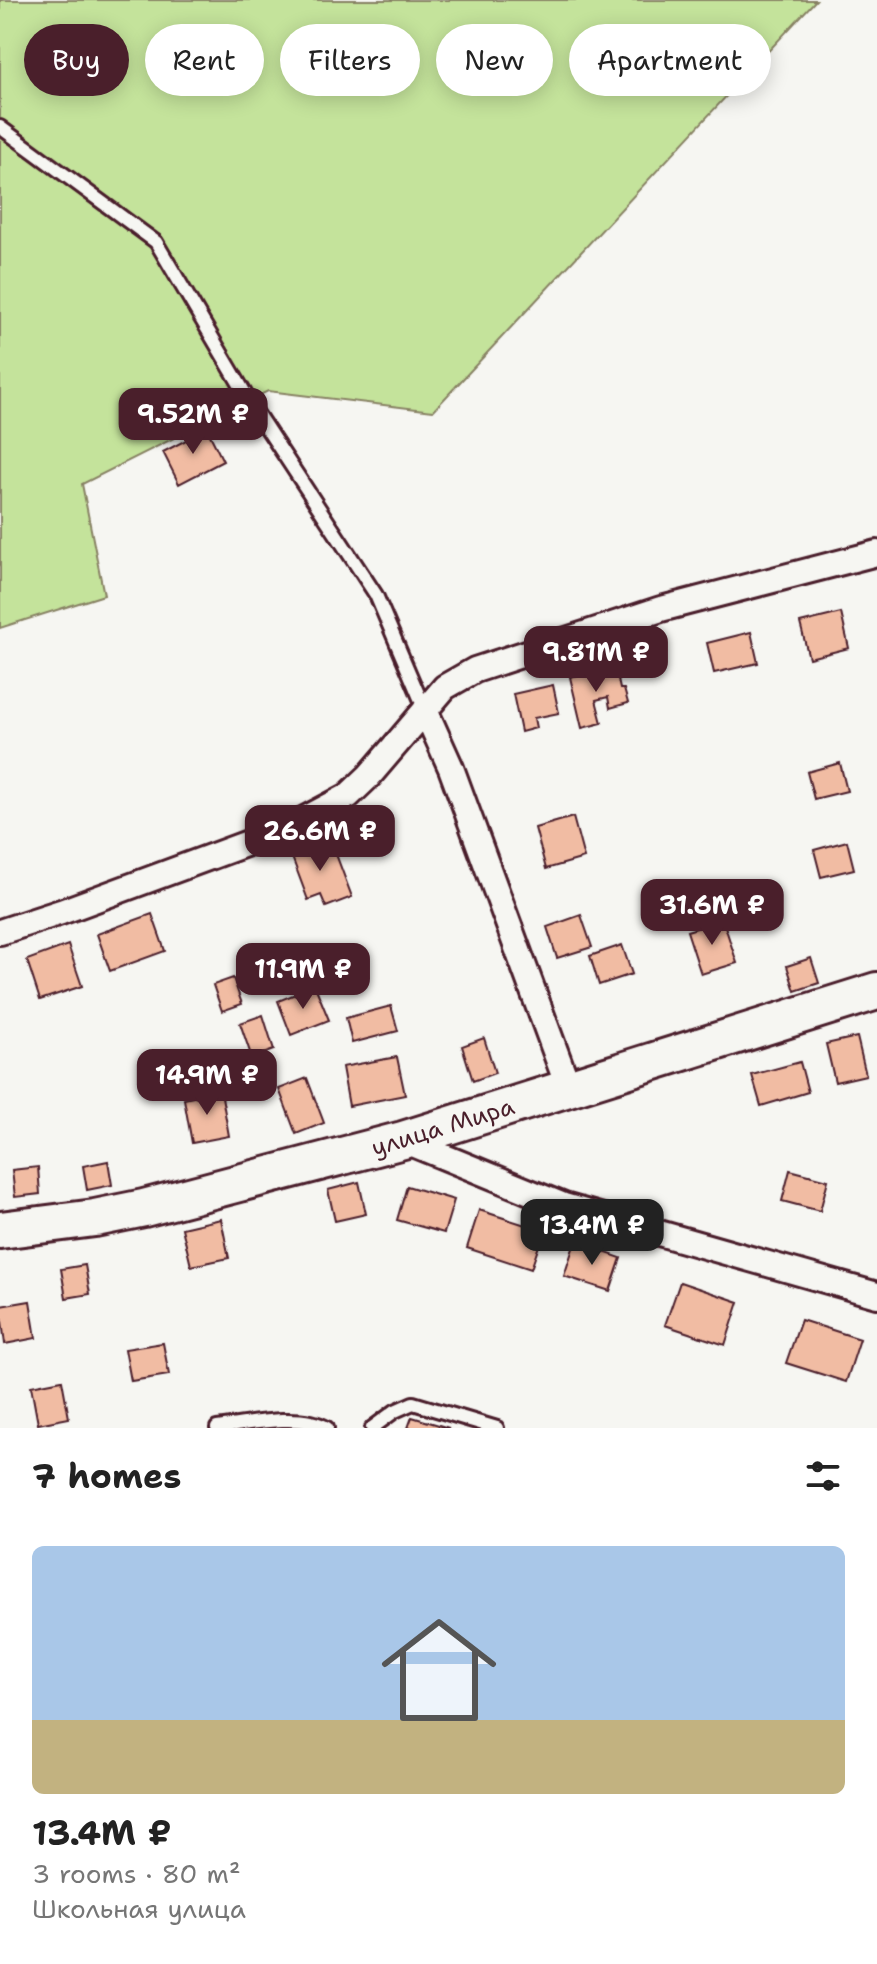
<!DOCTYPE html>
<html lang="en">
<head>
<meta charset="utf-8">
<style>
  body { margin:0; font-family:"Shantell Sans",sans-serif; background:#f6f6f6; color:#222; height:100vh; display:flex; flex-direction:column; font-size:30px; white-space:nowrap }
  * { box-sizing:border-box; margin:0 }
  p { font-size:26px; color:#767676 }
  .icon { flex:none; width:44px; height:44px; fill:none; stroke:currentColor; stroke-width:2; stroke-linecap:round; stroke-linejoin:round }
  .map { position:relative; height:1428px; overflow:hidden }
  .side { display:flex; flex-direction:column; background:#fff; flex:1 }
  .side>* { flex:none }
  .hud { position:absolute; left:24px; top:24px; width:830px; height:72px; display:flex; gap:16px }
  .price { position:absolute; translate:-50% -68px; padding:0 18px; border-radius:16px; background:#4a1f2b; color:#fff; font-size:26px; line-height:52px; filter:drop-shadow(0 2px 4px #0008) }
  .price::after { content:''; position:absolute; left:50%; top:48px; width:24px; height:18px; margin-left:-12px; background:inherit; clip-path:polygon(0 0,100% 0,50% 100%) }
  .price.selected { background:#222; color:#fff }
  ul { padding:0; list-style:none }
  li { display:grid; align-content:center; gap:16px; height:424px; padding:0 32px }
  li span { display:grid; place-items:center; height:248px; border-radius:12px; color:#555 }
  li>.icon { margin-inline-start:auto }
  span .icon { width:144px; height:144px; fill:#fffc; stroke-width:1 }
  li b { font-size:34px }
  h2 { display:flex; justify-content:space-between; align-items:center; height:96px; padding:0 32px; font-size:34px }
  .pill { padding:0 28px; border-radius:36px; background:#fff; box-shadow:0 4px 20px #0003; font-size:28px; line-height:72px }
  .pill.selected { background:#4a1f2b; color:#fff }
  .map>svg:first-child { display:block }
</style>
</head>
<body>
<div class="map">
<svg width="877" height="1428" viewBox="0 0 877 1428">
  <rect width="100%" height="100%" fill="#f6f6f2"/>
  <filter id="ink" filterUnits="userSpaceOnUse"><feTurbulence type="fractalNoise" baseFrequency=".0125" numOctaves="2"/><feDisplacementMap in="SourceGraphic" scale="16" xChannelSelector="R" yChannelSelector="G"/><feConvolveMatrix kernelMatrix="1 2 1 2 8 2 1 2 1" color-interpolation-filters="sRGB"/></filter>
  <g filter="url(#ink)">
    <path fill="#c4e39b" stroke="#878163" stroke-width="2" d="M 0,0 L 816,0 L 433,411 L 268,391 L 82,484 L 104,595 L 0,628 Z"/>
    <path fill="#f1bca3" stroke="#4a1f2b" stroke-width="2" d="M 207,429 L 223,461 L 179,484 L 163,452 Z
      M 841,613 L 849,648 L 809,658 L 800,623 Z
      M 751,632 L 758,663 L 714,673 L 707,643 Z
      M 615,666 L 620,689 L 624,689 L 628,703 L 610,708 L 608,697 L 596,700 L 602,723 L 582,728 L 570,677 Z
      M 553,685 L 559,713 L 534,718 L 536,728 L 521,732 L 513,694 Z
      M 840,763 L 847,791 L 814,799 L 807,772 Z
      M 573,817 L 584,858 L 546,869 L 535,828 Z
      M 316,839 L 321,853 L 334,849 L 352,897 L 326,907 L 321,895 L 308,900 L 289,849 Z
      M 847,841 L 854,869 L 821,877 L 814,850 Z
      M 152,914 L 165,951 L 110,971 L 97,934 Z
      M 581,915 L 592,947 L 557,958 L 547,927 Z
      M 723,920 L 737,963 L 701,974 L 687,931 Z
      M 68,945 L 82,986 L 40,1000 L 27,960 Z
      M 622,945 L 632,974 L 599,985 L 590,956 Z
      M 811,958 L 819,983 L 795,991 L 787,966 Z
      M 233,978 L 242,1004 L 222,1011 L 213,985 Z
      M 315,986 L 329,1020 L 291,1035 L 278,1001 Z
      M 391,1006 L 398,1031 L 352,1043 L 346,1018 Z
      M 263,1015 L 274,1050 L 252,1058 L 240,1023 Z
      M 857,1037 L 866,1075 L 835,1082 L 826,1044 Z
      M 484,1038 L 495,1073 L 473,1081 L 462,1046 Z
      M 397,1057 L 405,1095 L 349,1106 L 342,1067 Z
      M 800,1062 L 808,1092 L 761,1106 L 752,1075 Z
      M 307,1078 L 324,1123 L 296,1134 L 279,1089 Z
      M 221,1091 L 229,1136 L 192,1143 L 184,1099 Z
      M 108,1161 L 112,1185 L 87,1190 L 83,1166 Z
      M 38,1167 L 40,1194 L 15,1197 L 12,1170 Z
      M 790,1170 L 828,1180 L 820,1211 L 782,1201 Z
      M 359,1182 L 366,1214 L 335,1221 L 328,1190 Z
      M 407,1186 L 454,1200 L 444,1233 L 397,1220 Z
      M 479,1210 L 544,1231 L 531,1269 L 467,1248 Z
      M 221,1219 L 229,1258 L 191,1266 L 182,1228 Z
      M 575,1242 L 621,1258 L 610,1291 L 564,1276 Z
      M 85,1265 L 90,1294 L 66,1298 L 61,1269 Z
      M 680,1282 L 739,1302 L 725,1345 L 665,1325 Z
      M 30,1301 L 36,1338 L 5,1344 L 0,1306 Z
      M 801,1320 L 860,1339 L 846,1382 L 786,1363 Z
      M 163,1343 L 169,1375 L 131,1381 L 125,1349 Z
      M 62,1380 L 69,1418 L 38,1424 L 31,1386 Z
      M 412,1417 L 449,1428 L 408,1428 Z"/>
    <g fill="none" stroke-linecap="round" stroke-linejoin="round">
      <defs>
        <path id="lane" d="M 0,127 L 156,242 L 256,412 L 376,595 L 425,710
          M 217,1428 C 246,1424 301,1412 327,1428
          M 372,1428 L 395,1411 L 413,1403 L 497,1428"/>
        <path id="street" d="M 425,710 L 451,768 L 569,1089
          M 0,932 L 61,912 L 286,829 L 348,796 L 369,776 L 445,687 L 475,670 L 661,609 L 877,553
          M 403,1140 L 564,1206 L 877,1295"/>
        <path id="secondary" d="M 0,1230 L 95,1218 L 144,1208 L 403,1140 L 877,991"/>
      </defs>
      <use href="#lane" stroke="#4a1f2b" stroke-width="18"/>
      <use href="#street" stroke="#4a1f2b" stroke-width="30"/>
      <use href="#secondary" stroke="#4a1f2b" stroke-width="42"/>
      <use href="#lane" stroke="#f6f6f2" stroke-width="12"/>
      <use href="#street" stroke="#f6f6f2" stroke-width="24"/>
      <use href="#secondary" stroke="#f6f6f2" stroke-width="36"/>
    </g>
  </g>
  <g text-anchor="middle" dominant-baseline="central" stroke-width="6" stroke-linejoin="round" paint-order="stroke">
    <g font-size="24" fill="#4a1f2b" stroke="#f6f6f2">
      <text transform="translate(443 1127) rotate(-17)">улица Мира</text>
    </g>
  </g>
</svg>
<b class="price" style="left:193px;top:456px">9.52M ₽</b>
<b class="price" style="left:596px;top:694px">9.81M ₽</b>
<b class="price" style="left:320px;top:873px">26.6M ₽</b>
<b class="price" style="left:712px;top:947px">31.6M ₽</b>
<b class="price" style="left:303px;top:1011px">11.9M ₽</b>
<b class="price" style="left:207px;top:1117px">14.9M ₽</b>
<b class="price selected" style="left:592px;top:1267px">13.4M ₽</b>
<div class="hud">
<a class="pill selected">Buy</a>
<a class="pill">Rent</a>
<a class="pill">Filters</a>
<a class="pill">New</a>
<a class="pill">Apartment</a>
</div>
</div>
<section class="side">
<h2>7 homes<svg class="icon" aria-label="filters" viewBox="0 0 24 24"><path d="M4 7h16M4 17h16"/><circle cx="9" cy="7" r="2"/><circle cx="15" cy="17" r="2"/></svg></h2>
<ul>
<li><span style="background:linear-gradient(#a9c7e8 70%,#c2b280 0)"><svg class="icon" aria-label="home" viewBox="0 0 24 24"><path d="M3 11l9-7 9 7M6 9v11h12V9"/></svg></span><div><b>13.4M ₽</b><p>3 rooms · 80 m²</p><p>Школьная улица</p></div></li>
</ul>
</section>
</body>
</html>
